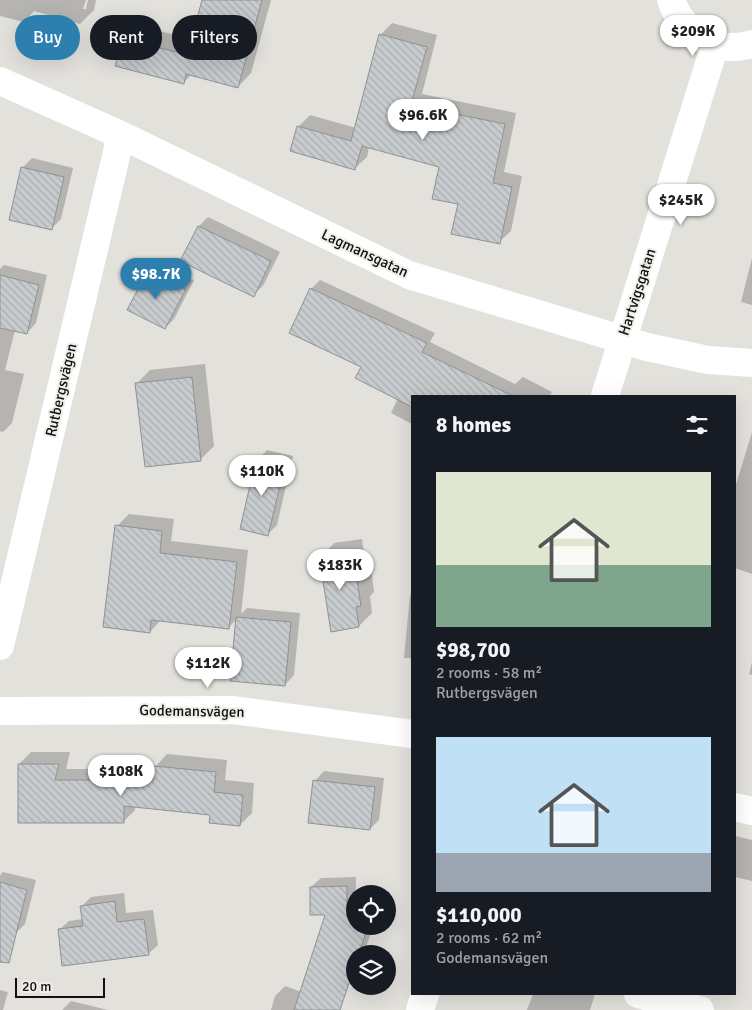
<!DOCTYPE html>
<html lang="en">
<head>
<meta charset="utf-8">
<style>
  body { margin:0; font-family:Signika,sans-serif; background:#20242c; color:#f1f3f6; height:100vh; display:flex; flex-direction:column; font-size:19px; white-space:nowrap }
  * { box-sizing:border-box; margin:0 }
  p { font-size:16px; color:#9ea1a6 }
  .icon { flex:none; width:28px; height:28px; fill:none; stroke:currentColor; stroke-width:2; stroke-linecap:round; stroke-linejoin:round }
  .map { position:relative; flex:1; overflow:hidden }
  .details { position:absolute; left:411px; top:395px; width:325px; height:600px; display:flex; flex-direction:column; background:#171b24; border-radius:0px; box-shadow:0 5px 20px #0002 }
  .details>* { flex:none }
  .banner { position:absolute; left:15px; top:15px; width:321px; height:45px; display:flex; gap:10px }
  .tools { position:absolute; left:346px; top:885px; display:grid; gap:10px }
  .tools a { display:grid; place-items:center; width:50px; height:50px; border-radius:50%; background:#171b24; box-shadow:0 5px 20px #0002; font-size:25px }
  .scale { position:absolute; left:15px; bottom:12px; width:90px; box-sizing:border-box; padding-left:5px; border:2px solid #11100f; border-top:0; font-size:14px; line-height:18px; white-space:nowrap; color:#11100f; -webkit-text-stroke:4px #f0eee9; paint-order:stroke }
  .price { position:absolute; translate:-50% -42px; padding:0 11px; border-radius:18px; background:#fff; color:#222; font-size:16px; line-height:32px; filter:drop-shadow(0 1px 2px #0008) }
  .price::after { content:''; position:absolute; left:50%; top:30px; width:15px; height:11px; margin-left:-8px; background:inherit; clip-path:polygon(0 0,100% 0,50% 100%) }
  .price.on { background:#2d7fb0; color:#fff }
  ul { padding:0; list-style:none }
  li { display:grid; align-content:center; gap:10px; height:265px; padding:0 25px }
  li span { display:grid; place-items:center; height:155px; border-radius:0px; color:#555 }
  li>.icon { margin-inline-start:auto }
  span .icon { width:90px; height:90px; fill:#fffc; stroke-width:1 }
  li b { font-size:21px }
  h2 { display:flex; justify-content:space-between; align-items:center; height:60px; padding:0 25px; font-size:21px }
  .tag { padding:0 18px; border-radius:22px; background:#171b24; box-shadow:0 5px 20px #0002; font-size:18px; line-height:45px }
  .tag.on { background:#2d7fb0; color:#fff }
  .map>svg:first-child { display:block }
</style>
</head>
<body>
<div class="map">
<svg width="752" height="1010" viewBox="0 0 752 1010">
  <defs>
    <pattern id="building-back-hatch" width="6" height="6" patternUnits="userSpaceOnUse" patternTransform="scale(1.25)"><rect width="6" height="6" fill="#c7cbce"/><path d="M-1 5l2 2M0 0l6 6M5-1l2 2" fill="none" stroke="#aaadb0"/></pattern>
  </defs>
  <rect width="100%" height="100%" fill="#e3e1dc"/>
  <path fill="#0003" d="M 0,0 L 86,0 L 83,9 L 86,9 L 88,0 L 96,0 L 94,10 L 80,24 L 34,11 L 24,22 L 0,16 Z
    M 204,0 L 271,0 L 251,73 L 238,87 L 192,74 L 183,83 L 117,65 L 124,38 L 138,25 L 193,40 Z
    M 392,23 L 437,35 L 422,94 L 516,113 L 504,172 L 522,176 L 511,231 L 499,242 L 459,203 L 440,166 L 369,147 L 367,157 L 355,168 L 298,127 L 310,115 L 356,128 L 380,35 Z
    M 32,158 L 73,168 L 61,219 L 52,228 L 22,168 Z
    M 208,217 L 280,252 L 263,286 L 253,295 L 182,260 L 199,226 Z
    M 752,258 L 752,305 L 741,302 Z
    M 158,261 L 194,280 L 174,319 L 165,328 L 128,309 L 149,270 Z
    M 4,265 L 47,275 L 36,323 L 27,333 L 15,330 L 5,370 L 24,374 L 12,423 L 3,432 L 0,431 L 0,269 Z
    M 320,280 L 435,333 L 430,342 L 515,384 L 523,377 L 552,392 L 550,396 L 436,396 L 433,395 L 432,396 L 412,396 L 412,424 L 391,413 L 398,398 L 363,366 L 311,289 Z
    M 205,364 L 214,446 L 201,459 L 136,384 L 150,370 Z
    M 752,432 L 752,574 L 735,568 L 735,488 Z
    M 267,450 L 293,456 L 277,525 L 268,534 L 241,528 L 258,459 Z
    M 129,514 L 174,519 L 171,541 L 248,550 L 241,614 L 247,608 L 300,613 L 294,675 L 285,685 L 237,619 L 228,628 L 161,620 L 150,632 L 117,526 Z
    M 362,539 L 365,561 L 370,560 L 374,592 L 370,596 L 372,613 L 359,626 L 321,557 L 334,543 Z
    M 412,593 L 412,658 L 404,658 L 410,595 Z
    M 752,662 L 752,675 L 749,674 Z
    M 31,752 L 70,752 L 66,769 L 155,769 L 156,766 L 167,754 L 227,760 L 225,780 L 254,783 L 252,813 L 240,825 L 211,814 L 135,806 L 135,810 L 123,822 L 19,764 Z
    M 324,771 L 384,778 L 379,820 L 370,829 L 315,781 Z
    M 735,836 L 752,840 L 752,881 L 735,877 Z
    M 3,872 L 36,880 L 25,924 L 16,933 L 0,929 L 0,875 Z
    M 356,877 L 355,926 L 373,926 L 364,954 L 355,954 L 355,970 L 352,973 L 333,1010 L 271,1010 L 275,996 L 285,986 L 302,992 L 327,914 L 311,887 L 321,878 Z
    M 124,893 L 126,913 L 153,910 L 158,945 L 148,954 L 59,930 L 69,921 L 83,919 L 82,906 L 91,897 Z
    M 0,990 L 8,992 L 3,1010 L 0,1010 Z
    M 533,994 L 595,994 L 590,1010 L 527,1010 Z
    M 71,1001 L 108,1010 L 62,1010 Z"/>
  <path fill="url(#building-back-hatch)" stroke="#8e9294" d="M 202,0 L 262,0 L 238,88 L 186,74 L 184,84 L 115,66 L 123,38 L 187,55 Z
    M 379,34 L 427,47 L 411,105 L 505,124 L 493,183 L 512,187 L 500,244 L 451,234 L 458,204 L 432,199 L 439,167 L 362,146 L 355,170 L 290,151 L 297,126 L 351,141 Z
    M 21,167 L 64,177 L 52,230 L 9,220 Z
    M 198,226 L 271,261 L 254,297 L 180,261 Z
    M 148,270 L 186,289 L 165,329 L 127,310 Z
    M 0,275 L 39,285 L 27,334 L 0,328 Z
    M 310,288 L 427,343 L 422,352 L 513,396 L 412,396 L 412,407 L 355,378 L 361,367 L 289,333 Z
    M 192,377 L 201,461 L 145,467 L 135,383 Z
    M 256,459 L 285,465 L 268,536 L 240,529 Z
    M 115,525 L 162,531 L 160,553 L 237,562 L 229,629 L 151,620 L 150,633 L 103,627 Z
    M 349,552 L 352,574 L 356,573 L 361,606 L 356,607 L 359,627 L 331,632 L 319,556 Z
    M 236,617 L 291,622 L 285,686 L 230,681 Z
    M 18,764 L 59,764 L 55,780 L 153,780 L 154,766 L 216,772 L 214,792 L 243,795 L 240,826 L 209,823 L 210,815 L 124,806 L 124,823 L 45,823 L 45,821 L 44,823 L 18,823 Z
    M 313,780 L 375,787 L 370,830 L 308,823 Z
    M 0,882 L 27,890 L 9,963 L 0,962 Z
    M 347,886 L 347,909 L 355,911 L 355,926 L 368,926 L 359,954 L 355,954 L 355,965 L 340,1010 L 294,1010 L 325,915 L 310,915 L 310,887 Z
    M 115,901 L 117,922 L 144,919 L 149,955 L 62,966 L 58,929 L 83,926 L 80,906 Z"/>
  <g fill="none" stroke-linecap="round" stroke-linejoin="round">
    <path stroke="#fff" stroke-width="28" d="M 671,0 C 683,34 717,55 752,44
      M 0,81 L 121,135 L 409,275 L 647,347 L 708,360 L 752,363
      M 605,396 L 715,45
      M 0,646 L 121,135
      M 0,711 L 232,710 L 412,734
      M 735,807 L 752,811
      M 638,994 L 700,1010
      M 420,1010 L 425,994"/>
  </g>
  <g text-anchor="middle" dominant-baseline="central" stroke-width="4" stroke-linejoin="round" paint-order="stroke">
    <g font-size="15" fill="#11100f" stroke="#f0eee9">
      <text transform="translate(365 253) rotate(25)">Lagmansgatan</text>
      <text transform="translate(637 292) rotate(-72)">Hartvigsgatan</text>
      <text transform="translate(61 390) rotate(-77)">Rutbergsvägen</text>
      <text transform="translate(192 711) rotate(1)">Godemansvägen</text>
    </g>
  </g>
</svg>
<div class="tools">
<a><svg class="icon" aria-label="locate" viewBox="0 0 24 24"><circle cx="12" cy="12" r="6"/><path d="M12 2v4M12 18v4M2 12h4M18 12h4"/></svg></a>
<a><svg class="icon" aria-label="layers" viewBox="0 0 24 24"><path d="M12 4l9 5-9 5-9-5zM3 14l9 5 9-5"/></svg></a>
</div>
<div class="scale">20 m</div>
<b class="price" style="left:693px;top:57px">$209K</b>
<b class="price" style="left:423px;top:141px">$96.6K</b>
<b class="price" style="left:681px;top:226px">$245K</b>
<b class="price on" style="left:156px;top:300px">$98.7K</b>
<b class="price" style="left:262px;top:497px">$110K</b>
<b class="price" style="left:340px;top:591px">$183K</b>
<b class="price" style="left:208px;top:689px">$112K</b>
<b class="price" style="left:121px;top:797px">$108K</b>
<div class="banner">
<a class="tag on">Buy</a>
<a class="tag">Rent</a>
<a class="tag">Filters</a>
</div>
<section class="details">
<h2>8 homes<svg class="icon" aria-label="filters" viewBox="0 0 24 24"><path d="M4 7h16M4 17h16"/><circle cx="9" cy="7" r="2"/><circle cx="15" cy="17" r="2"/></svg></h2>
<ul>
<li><span style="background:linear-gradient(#dfe7d0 60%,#7fa58c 0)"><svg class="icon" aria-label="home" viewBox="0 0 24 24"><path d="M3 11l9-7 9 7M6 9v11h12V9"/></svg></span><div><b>$98,700</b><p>2 rooms · 58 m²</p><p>Rutbergsvägen</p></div></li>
<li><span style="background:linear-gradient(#bfe0f5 75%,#9aa5b1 0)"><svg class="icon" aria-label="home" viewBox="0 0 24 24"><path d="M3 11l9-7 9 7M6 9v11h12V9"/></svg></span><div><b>$110,000</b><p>2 rooms · 62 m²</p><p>Godemansvägen</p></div></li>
</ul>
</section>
</div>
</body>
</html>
